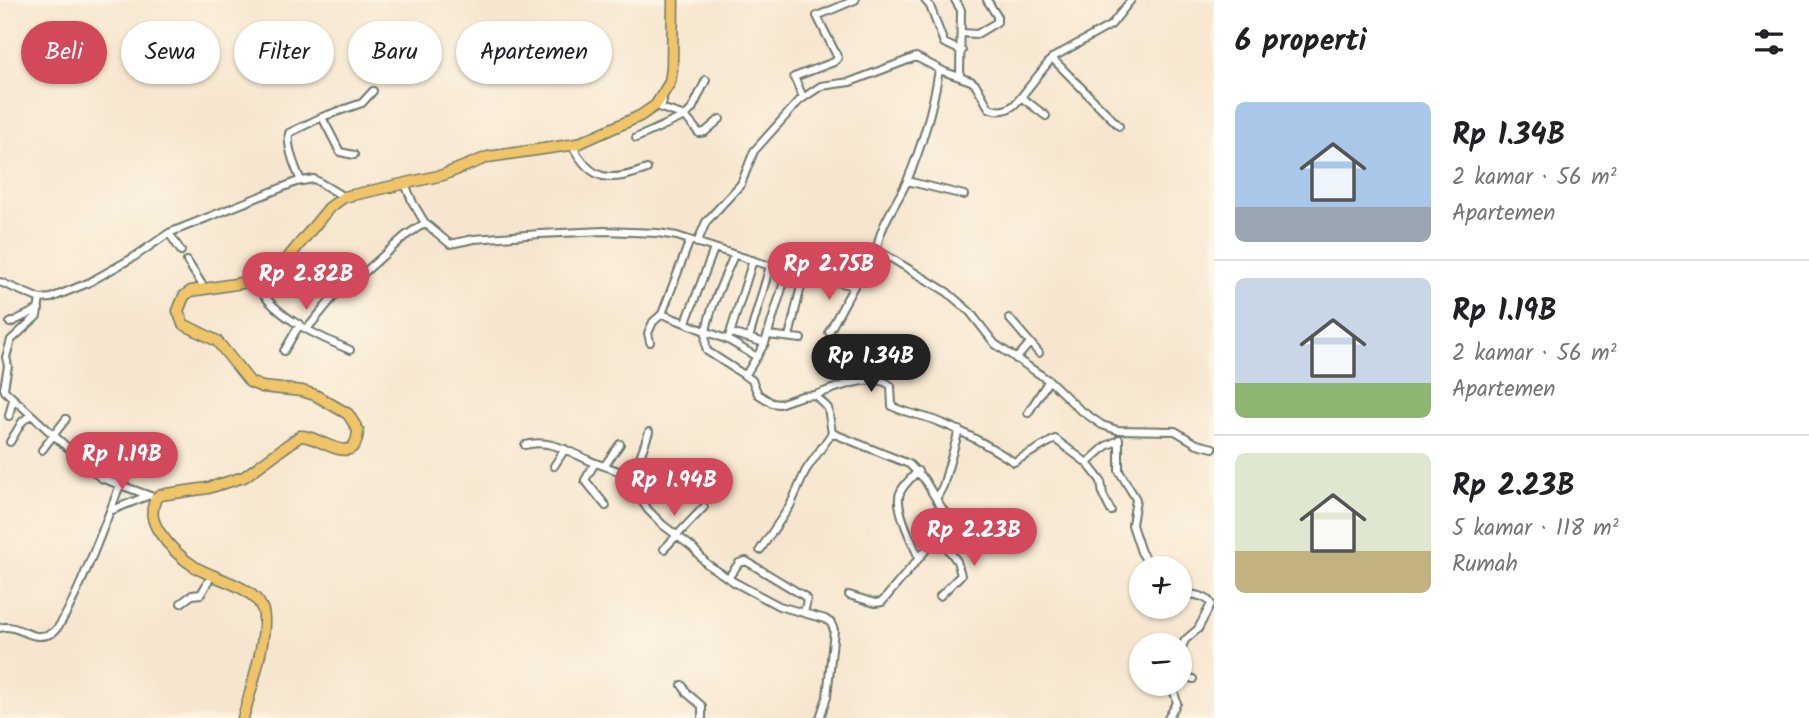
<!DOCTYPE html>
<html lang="id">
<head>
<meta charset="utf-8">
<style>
  body { margin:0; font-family:Kalam,sans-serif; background:#f6f6f6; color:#202124; height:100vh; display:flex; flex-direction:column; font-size:26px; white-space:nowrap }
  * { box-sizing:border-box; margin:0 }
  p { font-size:23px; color:#757577 }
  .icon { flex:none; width:38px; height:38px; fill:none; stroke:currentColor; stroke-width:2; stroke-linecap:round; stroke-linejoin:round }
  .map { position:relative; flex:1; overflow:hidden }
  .side { display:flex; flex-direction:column; background:#fff; width:595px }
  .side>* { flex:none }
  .top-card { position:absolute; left:21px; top:21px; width:665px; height:63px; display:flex; gap:14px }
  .buttons { position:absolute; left:1129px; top:556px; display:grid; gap:14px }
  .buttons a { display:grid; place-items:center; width:63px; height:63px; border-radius:50%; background:#fff; box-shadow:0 2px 5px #0004; font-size:35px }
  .price { position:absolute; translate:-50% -60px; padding:0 16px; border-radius:24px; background:#d1495b; color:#fff; font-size:23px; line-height:46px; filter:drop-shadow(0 2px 4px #0008) }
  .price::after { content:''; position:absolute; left:50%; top:42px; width:21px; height:16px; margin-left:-10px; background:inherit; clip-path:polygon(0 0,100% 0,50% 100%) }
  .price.selected { background:#222; color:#fff }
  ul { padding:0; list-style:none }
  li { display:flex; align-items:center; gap:21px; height:175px; padding:0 21px }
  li+li { border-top:2px solid #e0e0e0 }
  li span { display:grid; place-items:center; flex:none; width:196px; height:140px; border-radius:10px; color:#555 }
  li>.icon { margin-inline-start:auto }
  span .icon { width:84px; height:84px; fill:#fffc; stroke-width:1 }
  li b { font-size:30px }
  h2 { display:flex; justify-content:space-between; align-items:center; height:84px; padding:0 21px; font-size:30px }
  .pill { padding:0 24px; border-radius:32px; background:#fff; box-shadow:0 2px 5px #0004; font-size:24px; line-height:63px }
  .pill.selected { background:#d1495b; color:#fff }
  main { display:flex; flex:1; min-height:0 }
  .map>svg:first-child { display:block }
</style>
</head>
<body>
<main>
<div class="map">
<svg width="1214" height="718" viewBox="0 0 1214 718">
  <rect width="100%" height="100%" fill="#fcf5e5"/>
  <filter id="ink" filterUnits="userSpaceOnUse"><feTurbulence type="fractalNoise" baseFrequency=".0143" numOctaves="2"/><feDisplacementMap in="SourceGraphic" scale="14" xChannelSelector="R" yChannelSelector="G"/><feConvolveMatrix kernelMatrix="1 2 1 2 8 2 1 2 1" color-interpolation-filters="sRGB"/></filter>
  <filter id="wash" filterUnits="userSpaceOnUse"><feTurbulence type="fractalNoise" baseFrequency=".00686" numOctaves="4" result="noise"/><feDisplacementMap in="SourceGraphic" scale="28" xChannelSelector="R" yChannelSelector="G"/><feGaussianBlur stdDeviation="1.57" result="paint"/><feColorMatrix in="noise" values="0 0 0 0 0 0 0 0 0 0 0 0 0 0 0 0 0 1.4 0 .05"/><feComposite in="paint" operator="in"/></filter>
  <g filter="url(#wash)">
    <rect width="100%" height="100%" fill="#f7e6cf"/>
  </g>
  <g filter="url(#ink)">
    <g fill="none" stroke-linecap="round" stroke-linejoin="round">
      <defs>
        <path id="minor" d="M 925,0 L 930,6 L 944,43 L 962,51
          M 955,0 L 961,10 L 960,76
          M 962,33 L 977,34 L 997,22 L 997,16 L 987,0
          M 1052,58 L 1119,126
          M 803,97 L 794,77 L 834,62 L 838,58 L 817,16 L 855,0
          M 1021,97 L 1046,116
          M 663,100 L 661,108 L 685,116 L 699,133 L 705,132 L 720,119
          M 322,117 L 340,152 L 354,155
          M 636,138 L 685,116 L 692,109 L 706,80
          M 572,145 C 592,183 610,182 647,169
          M 301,181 C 295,167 287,148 289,133 L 322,117 L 362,103 L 373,91
          M 907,181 L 964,195
          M 405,184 L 413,203 L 425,223 L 450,244 L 474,239 L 540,234 L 604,231 L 658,233 L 677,236 L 770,266 L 854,286 L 872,254 L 879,251 L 947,292 L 970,312 L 995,344 L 1051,382 L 1079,409 L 1102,425 L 1117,430 L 1175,431 L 1197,444 L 1213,448
          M 169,233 L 181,251
          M 697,243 L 706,222 L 741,184 L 754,151 L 800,100 L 821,86 L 850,82 L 916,57 L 945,72 L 971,81 L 976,85 L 989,108 C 999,113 1010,110 1017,102 L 1052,58 L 1111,25 L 1131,0
          M 877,251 C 879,225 897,204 907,181 C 922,146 933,107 939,70
          M 734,255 C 725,278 699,327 707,351 L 752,380 L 758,394 L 772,403 L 779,404 L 802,396 L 815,395 L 828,408 L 832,433 L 806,470 L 790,506 L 760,550
          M 187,261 L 205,289
          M 254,280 C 272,316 315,335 350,350
          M 0,282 L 40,299 L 51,298 L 88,283 L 134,257 L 169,233 L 296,182 L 314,179 L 344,197
          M 40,299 L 37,316 L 11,340 L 6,357 L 8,366 L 4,388 L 5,391 L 101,478 L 156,498
          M 662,314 L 728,340 L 753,260
          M 1009,318 L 1039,353
          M 686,322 L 714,249
          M 10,323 L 39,309
          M 307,329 L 349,278 L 365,272 L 405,236 L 425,223
          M 829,332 L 854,286
          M 731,333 L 765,343
          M 768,335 L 801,339
          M 789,337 L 804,273
          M 749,338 L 770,266
          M 728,340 L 757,357
          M 650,342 L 648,333 L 653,322 L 662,314 L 690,240
          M 284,351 L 300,324
          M 1016,359 L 1029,344
          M 745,376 L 765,343 L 788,269
          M 815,395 C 833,389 876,371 891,386 L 892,406 C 898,411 924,416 934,420 C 963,431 988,445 1014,462 L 1055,439 L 1087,463 L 1106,446 L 1119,440
          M 1028,413 L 1049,380
          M 9,416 L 13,399
          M 832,433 L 909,464 L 924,479 L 936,499
          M 1119,439 L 1119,471 L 1136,499 L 1132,525 L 1141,552 L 1152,569
          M 10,442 L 22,422 L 30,415
          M 525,445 C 550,438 571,453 593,462 C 611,469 627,472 642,485 L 642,501 L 648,510 L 663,525 L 692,547 L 707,564 L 734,582 L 779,606 L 825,619 L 831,623 L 834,630 L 827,697 L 820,718
          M 42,450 L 66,419
          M 595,463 L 585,480 L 606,506
          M 1087,463 L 1101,481 L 1103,495 L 1111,511
          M 605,465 L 620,444
          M 554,466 L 565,449
          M 918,471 C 912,477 903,485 900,493 C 894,507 913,544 919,558
          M 629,475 L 640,457 L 649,432
          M 110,511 L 147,496
          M 938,536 L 957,561 L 961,575 L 940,596
          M 664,549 L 704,507
          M 728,578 L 739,563 L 746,561 L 804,596 L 807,600 L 804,613
          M 1180,593 C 1190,595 1206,594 1211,604 L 1198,629 L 1185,640 L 1180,652
          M 849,595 L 875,603 L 882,602 L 947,525 L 950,520 L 936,499 L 943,486 L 959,430
          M 181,603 L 192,595 L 201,594 L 212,575
          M 0,628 C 18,622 31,644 52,633 C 68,625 111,508 120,485
          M 1180,675 L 1193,679
          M 682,685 L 688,694 L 702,706 L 702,718
          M 1168,718 L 1177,703 L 1172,684"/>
        <path id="primary" d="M 243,718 C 249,695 271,629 262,608 C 252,585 214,579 195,567 C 181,558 169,546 160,533 C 152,521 150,512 156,498 L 160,495 L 208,488 L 244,477 L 300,436 C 318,434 356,472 358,430 L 348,414 L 315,395 L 302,391 L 262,387 L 250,382 L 217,341 L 183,324 L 178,311 L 184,296 L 191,291 L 248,282 L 270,275 L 283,264 L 329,208 L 344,197 L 443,175 L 488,157 L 577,144 L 640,116 L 656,105 L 670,82 L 672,68 L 673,0"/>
      </defs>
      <use href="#minor" stroke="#6b786a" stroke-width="10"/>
      <use href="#primary" stroke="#6b786a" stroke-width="13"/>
      <use href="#minor" stroke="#fff" stroke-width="6"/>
      <use href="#primary" stroke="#f0c469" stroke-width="10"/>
    </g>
  </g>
</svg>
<div class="buttons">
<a>+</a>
<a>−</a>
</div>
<b class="price" style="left:829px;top:302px">Rp 2.75B</b>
<b class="price" style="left:306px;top:312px">Rp 2.82B</b>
<b class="price selected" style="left:871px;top:394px">Rp 1.34B</b>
<b class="price" style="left:122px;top:492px">Rp 1.19B</b>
<b class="price" style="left:674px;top:518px">Rp 1.94B</b>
<b class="price" style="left:974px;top:568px">Rp 2.23B</b>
<div class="top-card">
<a class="pill selected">Beli</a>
<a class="pill">Sewa</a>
<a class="pill">Filter</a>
<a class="pill">Baru</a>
<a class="pill">Apartemen</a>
</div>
</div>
<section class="side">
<h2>6 properti<svg class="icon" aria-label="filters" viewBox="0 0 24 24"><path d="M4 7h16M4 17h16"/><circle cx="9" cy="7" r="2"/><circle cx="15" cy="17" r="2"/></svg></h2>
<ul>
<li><span style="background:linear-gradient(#a9c7e8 75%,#9aa5b1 0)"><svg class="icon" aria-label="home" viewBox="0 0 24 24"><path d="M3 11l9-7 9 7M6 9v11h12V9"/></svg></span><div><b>Rp 1.34B</b><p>2 kamar · 56 m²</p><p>Apartemen</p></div></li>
<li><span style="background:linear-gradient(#c9d6e8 75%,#8fb573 0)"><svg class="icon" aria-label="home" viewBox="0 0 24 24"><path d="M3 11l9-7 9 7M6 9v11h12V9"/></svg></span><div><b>Rp 1.19B</b><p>2 kamar · 56 m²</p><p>Apartemen</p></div></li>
<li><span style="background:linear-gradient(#dfe7d0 70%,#c2b280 0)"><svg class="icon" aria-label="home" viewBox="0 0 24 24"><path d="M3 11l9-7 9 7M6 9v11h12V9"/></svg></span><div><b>Rp 2.23B</b><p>5 kamar · 118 m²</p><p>Rumah</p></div></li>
</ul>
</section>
</main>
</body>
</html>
